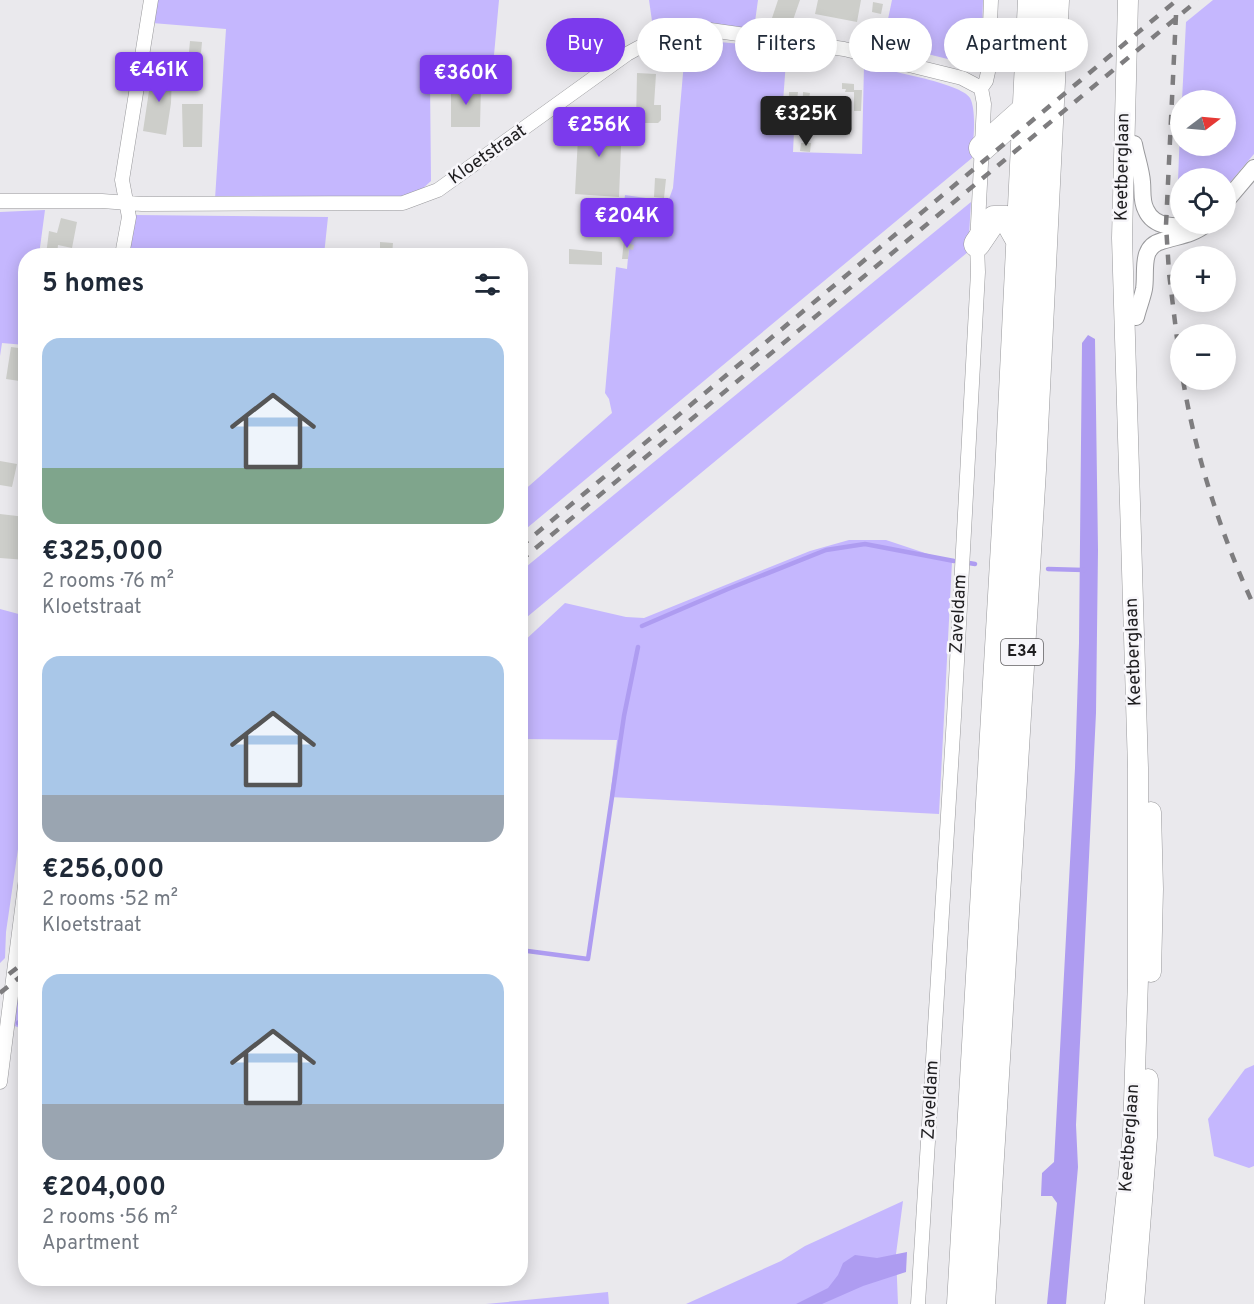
<!DOCTYPE html>
<html lang="en">
<head>
<meta charset="utf-8">
<style>
  body { margin:0; font-family:Overpass,sans-serif; background:#f2f2f3; color:#1f2937; height:100vh; display:flex; flex-direction:column; font-size:22px; white-space:nowrap }
  * { box-sizing:border-box; margin:0 }
  p { font-size:20px; color:#747a83 }
  .icon { flex:none; width:33px; height:33px; fill:none; stroke:currentColor; stroke-width:2; stroke-linecap:round; stroke-linejoin:round }
  .map { position:relative; flex:1; overflow:hidden }
  .panel { position:absolute; left:18px; top:248px; width:510px; height:1038px; display:flex; flex-direction:column; background:#fff; border-radius:24px; box-shadow:0 3px 15px #0003 }
  .panel>* { flex:none }
  .banner { position:absolute; left:546px; top:18px; width:570px; height:54px; display:flex; gap:12px }
  .needle { width:39px; rotate:74deg }
  .controls { position:absolute; left:1170px; top:90px; display:grid; gap:12px }
  .controls a { display:grid; place-items:center; width:66px; height:66px; border-radius:50%; background:#fff; box-shadow:0 3px 15px #0003; font-size:30px }
  .price { position:absolute; translate:-50% -51px; padding:0 14px; border-radius:6px; background:#7c3aed; color:#fff; font-size:20px; line-height:39px; filter:drop-shadow(0 2px 3px #0008) }
  .price::after { content:''; position:absolute; left:50%; top:36px; width:18px; height:14px; margin-left:-9px; background:inherit; clip-path:polygon(0 0,100% 0,50% 100%) }
  .price.active { background:#222; color:#fff }
  ul { padding:0; list-style:none }
  li { display:grid; align-content:center; gap:12px; height:318px; padding:0 24px }
  li span { display:grid; place-items:center; height:186px; border-radius:18px; color:#555 }
  li>.icon { margin-inline-start:auto }
  span .icon { width:108px; height:108px; fill:#fffc; stroke-width:1 }
  li b { font-size:26px }
  h2 { display:flex; justify-content:space-between; align-items:center; height:72px; padding:0 24px; font-size:26px }
  .pill { padding:0 21px; border-radius:27px; background:#fff; box-shadow:0 3px 15px #0003; font-size:21px; line-height:54px }
  .pill.active { background:#7c3aed; color:#fff }
  .map>svg:first-child { display:block }
</style>
</head>
<body>
<div class="map">
<svg width="1254" height="1304" viewBox="0 0 1254 1304">
  <rect width="100%" height="100%" fill="#eae9ed"/>
  <path fill="#c5b7fe" d="M 156,0 L 499,0 L 492,77 L 445,75 L 445,80 L 430,80 L 431,181 L 420,191 L 410,195 L 381,200 L 215,199 L 226,29 L 152,23 Z
    M 649,0 L 758,0 L 754,29 L 652,21 Z
    M 892,0 L 983,0 L 981,62 L 976,66 L 883,43 Z
    M 1213,0 L 1254,0 L 1254,154 L 1226,187 L 1226,178 L 1180,178 L 1179,212 L 1177,207 L 1180,129 L 1180,146 L 1226,146 L 1226,100 L 1182,100 L 1186,22 Z
    M 686,39 L 787,48 L 781,129 L 794,131 L 793,152 L 862,154 L 864,65 C 883,70 962,83 970,98 C 977,111 973,143 972,158 L 521,533 L 521,493 L 612,413 L 609,399 L 605,393 L 616,267 L 627,269 L 630,235 L 620,234 L 625,195 L 660,200 L 669,199 L 673,188 Z
    M 971,202 L 968,252 L 521,622 L 521,571 Z
    M 45,210 L 39,255 L 26,255 L 25,345 L 2,343 L 0,356 L 0,212 Z
    M 135,215 L 328,217 L 324,255 L 129,255 Z
    M 849,540 L 886,540 L 952,562 L 939,814 L 610,797 L 617,740 L 521,739 L 521,644 L 565,603 L 626,617 L 644,618 L 810,551 Z
    M 0,609 L 26,616 L 26,794 L 6,932 L 5,958 L 0,963 Z
    M 25,986 L 25,1030 L 12,1025 L 16,994 Z
    M 1254,1065 L 1254,1166 L 1249,1168 L 1214,1156 L 1208,1119 L 1245,1069 Z
    M 903,1201 L 896,1254 L 898,1304 L 686,1304 L 781,1261 L 805,1246 Z
    M 608,1292 L 609,1304 L 486,1304 Z"/>
  <path fill="#ae9cf1" d="M 1088,335 L 1095,339 L 1098,550 L 1096,713 L 1076,1125 L 1078,1167 L 1066,1304 L 1047,1304 L 1057,1203 L 1052,1196 L 1041,1196 L 1042,1173 L 1054,1162 L 1075,768 L 1079,643 L 1082,343 Z
    M 907,1252 L 906,1272 L 863,1286 L 822,1304 L 796,1304 L 828,1288 L 838,1275 L 843,1263 L 855,1255 L 877,1258 Z"/>
  <g fill="none" stroke-linecap="round" stroke-linejoin="round">
    <path stroke="#ae9cf1" stroke-width="4.5" d="M 969,563 L 975,564
      M 1048,569 L 1084,570
      M 642,626 L 728,589 L 826,550 L 865,544 L 954,561
      M 520,950 L 588,959 L 624,716 L 638,647
      M 18,1023 L 26,1016"/>
  </g>
  <path fill="#cdceca" d="M 778,0 L 800,0 L 793,20 L 787,18 L 784,27 L 770,24 Z
    M 818,0 L 861,0 L 857,22 L 815,14 Z
    M 873,2 L 883,4 L 881,14 L 872,12 Z
    M 190,41 L 202,42 L 201,53 L 189,52 Z
    M 152,71 L 172,71 L 171,103 L 166,135 L 143,131 Z
    M 637,73 L 656,74 L 654,105 L 661,105 L 661,120 L 658,123 L 636,123 Z
    M 842,83 L 854,84 L 854,90 L 862,90 L 861,111 L 854,111 L 854,92 L 845,92 L 846,89 L 842,89 Z
    M 451,84 L 481,85 L 480,127 L 451,127 Z
    M 789,92 L 798,92 L 797,100 L 799,101 L 795,125 L 788,125 Z
    M 803,92 L 810,93 L 809,99 L 827,100 L 825,133 L 802,130 Z
    M 182,104 L 203,104 L 202,147 L 183,147 Z
    M 579,119 L 622,122 L 619,197 L 575,194 Z
    M 850,122 L 850,135 L 841,135 L 841,123 Z
    M 801,143 L 811,143 L 810,152 L 800,151 Z
    M 655,178 L 666,179 L 664,198 L 654,197 Z
    M 61,218 L 77,222 L 72,248 L 58,245 L 57,255 L 46,255 L 49,231 L 57,233 Z
    M 624,241 L 630,241 L 630,244 L 634,245 L 633,250 L 629,249 L 628,259 L 622,259 Z
    M 380,242 L 393,243 L 392,255 L 375,255 L 375,250 L 380,250 Z
    M 569,249 L 602,252 L 602,265 L 569,264 Z
    M 11,347 L 26,349 L 26,382 L 6,379 Z
    M 0,461 L 17,464 L 12,487 L 0,485 Z
    M 0,514 L 26,517 L 26,560 L 0,558 Z"/>
  <g fill="none" stroke-linecap="round" stroke-linejoin="round">
    <defs>
      <path id="minor" d="M 0,201 L 102,201 L 142,204 L 403,203 L 438,190 L 627,54 C 652,40 674,29 703,29 L 844,49 L 962,78 L 981,88
        M 122,255 L 129,217 L 122,180 L 151,0
        M 0,1082 L 26,878
        M 918,1304 L 954,717 L 978,272 L 977,244 L 984,104 L 981,88 L 986,81 L 988,72 L 991,0"/>
      <path id="tertiary" d="M 1134,144 C 1136,156 1141,169 1142,182 C 1143,191 1141,201 1146,210 C 1154,228 1177,228 1193,224
        M 1226,201 L 1254,168
        M 1136,317 C 1138,308 1142,299 1144,289 C 1147,272 1139,247 1162,241 C 1177,236 1193,235 1206,224"/>
      <path id="secondary" d="M 1151,812 L 1153,889 L 1151,972
        M 1115,1304 L 1133,1133 L 1138,979 L 1138,768 L 1122,238 L 1128,0
        M 1134,1304 L 1147,1137 L 1148,1079"/>
      <path id="motorway" d="M 982,148 L 1027,108
        M 977,244 L 994,219 L 1007,219 L 1020,242
        M 960,1304 L 1008,475 L 1031,0
        M 982,1304 L 1033,470 L 1056,0"/>
    </defs>
    <use href="#minor" stroke="#99999c" stroke-width="15"/>
    <use href="#tertiary" stroke="#99999c" stroke-width="18"/>
    <use href="#secondary" stroke="#99999c" stroke-width="21"/>
    <use href="#motorway" stroke="#99999c" stroke-width="27"/>
    <use href="#minor" stroke="#fff" stroke-width="14"/>
    <use href="#tertiary" stroke="#fff" stroke-width="16"/>
    <use href="#secondary" stroke="#fff" stroke-width="20"/>
    <use href="#motorway" stroke="#fff" stroke-width="26"/>
    <path stroke="#7e7d7f" stroke-width="4.5" stroke-dasharray="10 10" stroke-linecap="butt" d="M 1176,15 L 1166,225 L 1169,273 L 1180,363
      M 1183,380 C 1196,457 1221,535 1254,606
      M 520,547 L 1177,0
      M 520,561 L 1198,0
      M 9,974 L 26,961
      M 0,993 L 26,972"/>
  </g>
  <g text-anchor="middle" dominant-baseline="central" stroke-width="5" stroke-linejoin="round" paint-order="stroke">
    <rect fill="#f7f6fa" stroke="#605f61" stroke-width="1.5" x="1001" y="639" width="42" height="26" rx="4.5"/>
    <g font-size="16" font-weight="bold" fill="#1f1e20">
      <text x="1022" y="652">E34</text>
    </g>
    <g font-size="18" fill="#1f1e20" stroke="#f7f6fa">
      <text transform="translate(488 155) rotate(-35)">Kloetstraat</text>
      <text transform="translate(1123 167) rotate(-89)">Keetberglaan</text>
      <text transform="translate(959 614) rotate(-87)">Zaveldam</text>
      <text transform="translate(1134 652) rotate(-92)">Keetberglaan</text>
      <text transform="translate(931 1100) rotate(-87)">Zaveldam</text>
      <text transform="translate(1130 1138) rotate(-86)">Keetberglaan</text>
    </g>
  </g>
</svg>
<div class="controls">
<a><svg class="needle" viewBox="-14 -14 28 28"><path d="M0-13l5 13h-10z" fill="#e53935"/><path d="M0 13l5-13h-10z" fill="#747a83"/></svg></a>
<a><svg class="icon" aria-label="locate" viewBox="0 0 24 24"><circle cx="12" cy="12" r="6"/><path d="M12 2v4M12 18v4M2 12h4M18 12h4"/></svg></a>
<a>+</a>
<a>−</a>
</div>
<b class="price" style="left:159px;top:103px">€461K</b>
<b class="price" style="left:466px;top:106px">€360K</b>
<b class="price active" style="left:806px;top:147px">€325K</b>
<b class="price" style="left:599px;top:158px">€256K</b>
<b class="price" style="left:627px;top:249px">€204K</b>
<div class="banner">
<a class="pill active">Buy</a>
<a class="pill">Rent</a>
<a class="pill">Filters</a>
<a class="pill">New</a>
<a class="pill">Apartment</a>
</div>
<section class="panel">
<h2>5 homes<svg class="icon" aria-label="filters" viewBox="0 0 24 24"><path d="M4 7h16M4 17h16"/><circle cx="9" cy="7" r="2"/><circle cx="15" cy="17" r="2"/></svg></h2>
<ul>
<li><span style="background:linear-gradient(#a9c7e8 70%,#7fa58c 0)"><svg class="icon" aria-label="home" viewBox="0 0 24 24"><path d="M3 11l9-7 9 7M6 9v11h12V9"/></svg></span><div><b>€325,000</b><p>2 rooms · 76 m²</p><p>Kloetstraat</p></div></li>
<li><span style="background:linear-gradient(#a9c7e8 75%,#9aa5b1 0)"><svg class="icon" aria-label="home" viewBox="0 0 24 24"><path d="M3 11l9-7 9 7M6 9v11h12V9"/></svg></span><div><b>€256,000</b><p>2 rooms · 52 m²</p><p>Kloetstraat</p></div></li>
<li><span style="background:linear-gradient(#a9c7e8 70%,#9aa5b1 0)"><svg class="icon" aria-label="home" viewBox="0 0 24 24"><path d="M3 11l9-7 9 7M6 9v11h12V9"/></svg></span><div><b>€204,000</b><p>2 rooms · 56 m²</p><p>Apartment</p></div></li>
</ul>
</section>
</div>
</body>
</html>
